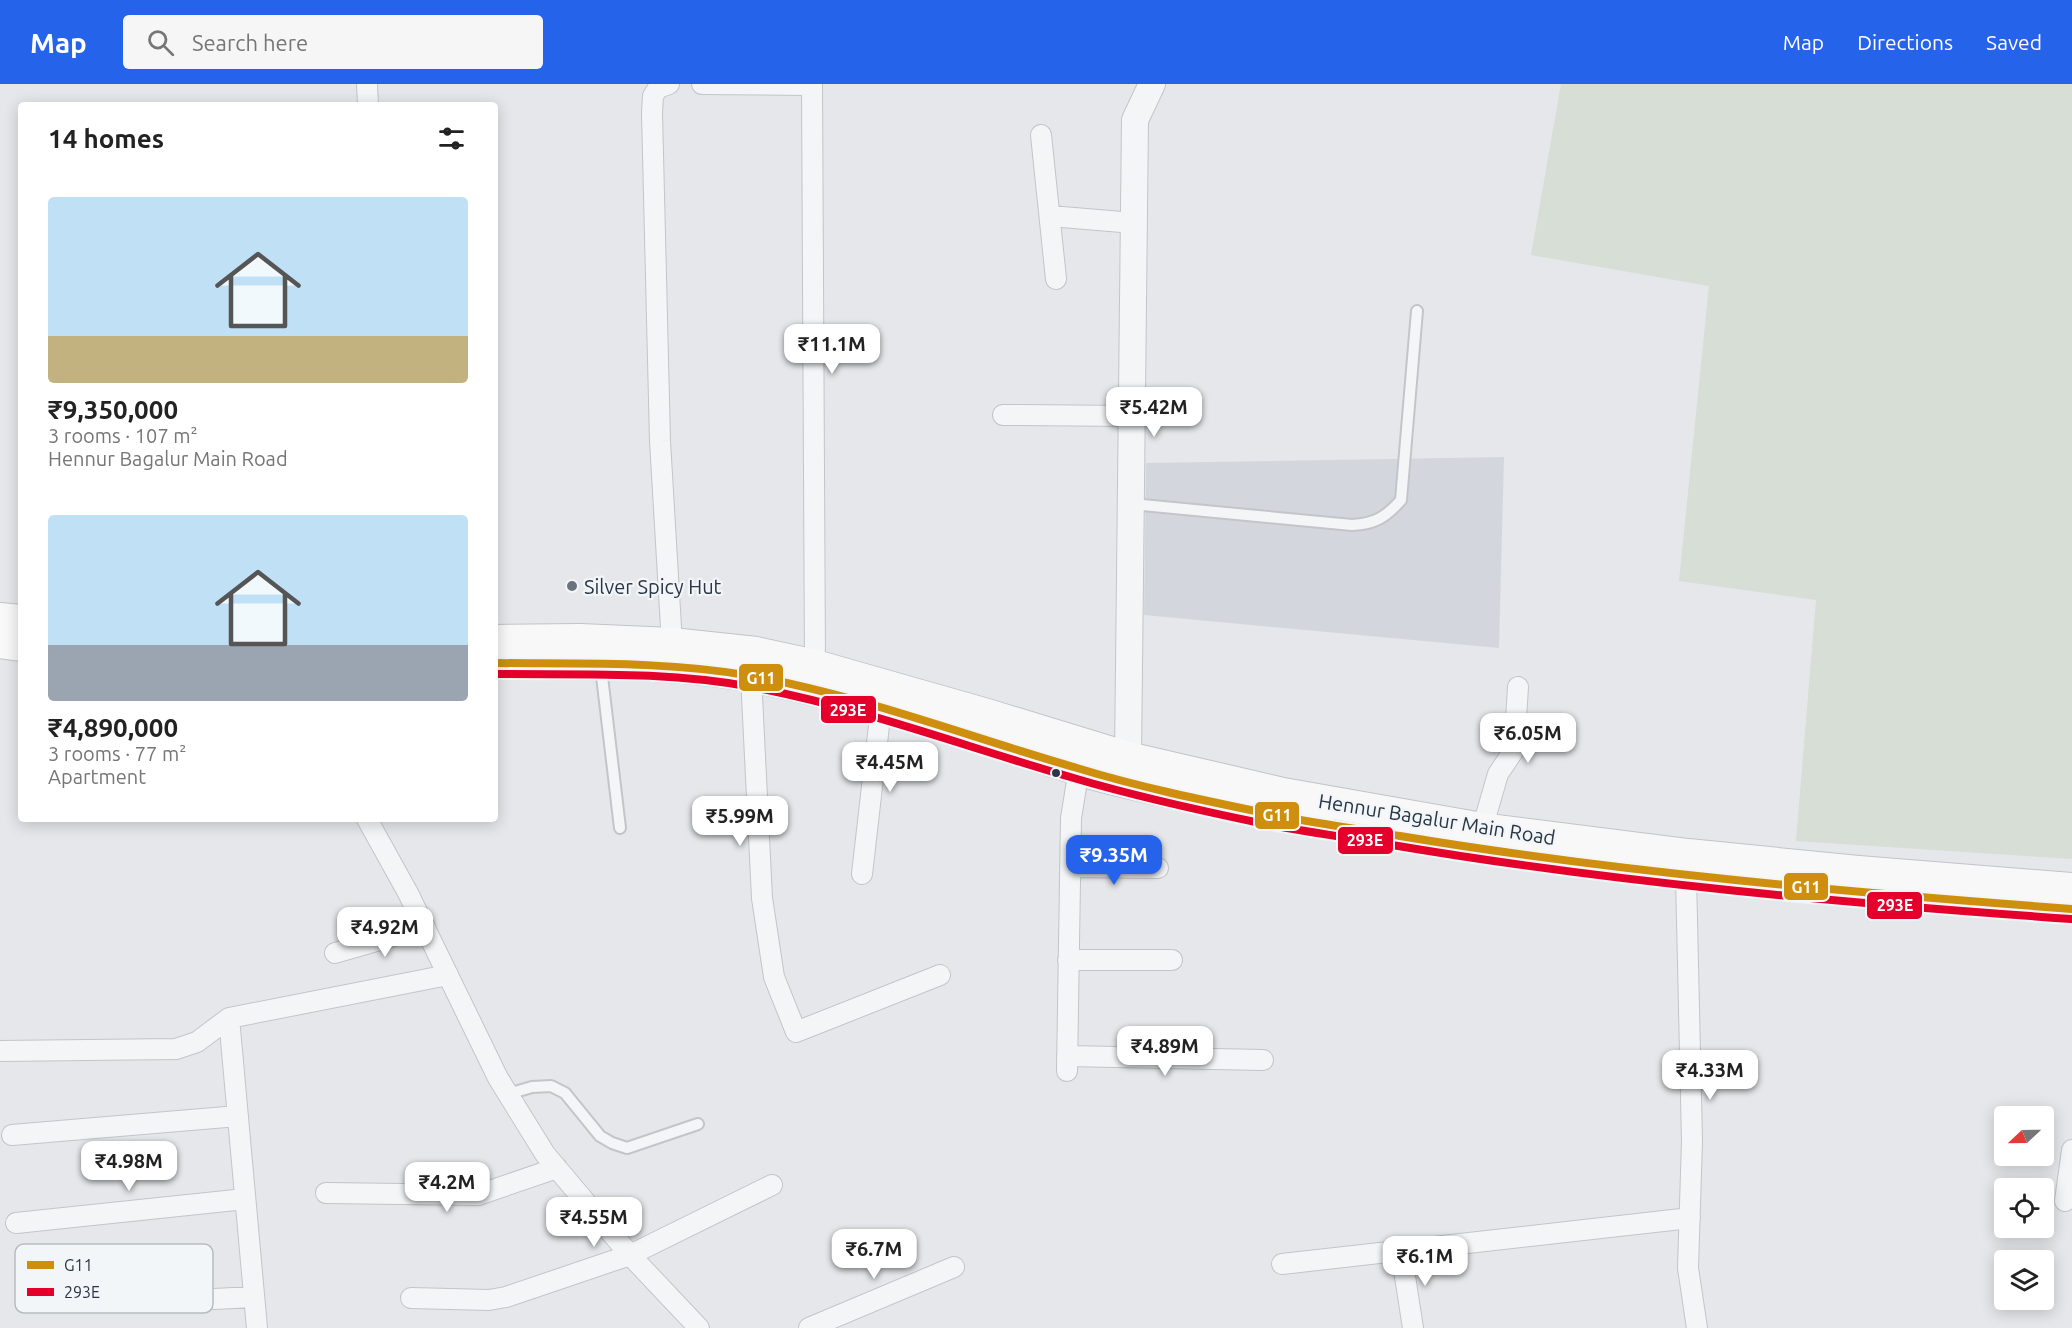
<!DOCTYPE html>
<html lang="en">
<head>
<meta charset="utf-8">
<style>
  body { margin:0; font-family:Ubuntu,sans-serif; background:#f6f6f6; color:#222; height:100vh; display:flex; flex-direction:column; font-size:22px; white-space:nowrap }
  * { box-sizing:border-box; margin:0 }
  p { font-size:20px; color:#767676 }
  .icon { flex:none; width:33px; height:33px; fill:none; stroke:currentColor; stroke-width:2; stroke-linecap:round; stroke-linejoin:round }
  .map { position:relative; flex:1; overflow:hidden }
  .drawer { position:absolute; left:18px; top:18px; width:480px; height:720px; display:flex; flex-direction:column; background:#fff; border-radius:6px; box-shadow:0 3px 15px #0003 }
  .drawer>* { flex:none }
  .needle { width:39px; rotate:248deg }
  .buttons { position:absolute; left:1994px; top:1022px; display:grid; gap:12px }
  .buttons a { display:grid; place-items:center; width:60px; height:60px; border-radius:6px; background:#fff; box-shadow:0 3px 15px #0003; font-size:30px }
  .price { position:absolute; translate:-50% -51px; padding:0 14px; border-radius:12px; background:#fff; color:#222; font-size:20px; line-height:39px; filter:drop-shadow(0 2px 3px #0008) }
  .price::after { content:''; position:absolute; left:50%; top:36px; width:18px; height:14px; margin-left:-9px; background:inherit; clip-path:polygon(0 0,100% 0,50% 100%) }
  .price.current { background:#2563eb; color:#fff }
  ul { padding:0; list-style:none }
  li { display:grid; align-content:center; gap:12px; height:318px; padding:0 30px }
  li span { display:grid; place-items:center; height:186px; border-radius:6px; color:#555 }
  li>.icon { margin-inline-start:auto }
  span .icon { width:108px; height:108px; fill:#fffc; stroke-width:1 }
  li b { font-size:26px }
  h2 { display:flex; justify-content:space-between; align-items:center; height:72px; padding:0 30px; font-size:26px }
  header { display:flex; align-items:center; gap:36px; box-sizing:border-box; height:84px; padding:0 30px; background:#2563eb; color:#fff }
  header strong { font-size:28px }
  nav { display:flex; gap:33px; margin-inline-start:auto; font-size:21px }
  .search { width:420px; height:54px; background:#f6f6f6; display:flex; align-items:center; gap:15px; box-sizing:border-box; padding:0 21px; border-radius:6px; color:#767676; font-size:22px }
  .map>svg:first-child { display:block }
</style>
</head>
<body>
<header>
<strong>Map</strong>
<div class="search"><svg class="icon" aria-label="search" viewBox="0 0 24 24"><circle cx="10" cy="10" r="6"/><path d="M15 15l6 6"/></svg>Search here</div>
<nav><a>Map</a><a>Directions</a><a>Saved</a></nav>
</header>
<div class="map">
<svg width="2072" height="1244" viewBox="0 0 2072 1244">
  <rect width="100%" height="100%" fill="#e5e7ea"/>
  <path fill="#d3d7dd" d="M 1504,373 L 1499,564 L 1144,531 L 1146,379 Z"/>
  <path fill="#d6ded5" d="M 1561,0 L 2072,0 L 2072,775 L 1796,757 L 1816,516 L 1679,497 L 1709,202 L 1531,171 Z"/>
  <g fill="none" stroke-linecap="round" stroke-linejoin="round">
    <defs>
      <path id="service" d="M 1132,420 L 1352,441 C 1375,440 1386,433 1401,416 L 1417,227
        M 601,584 L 620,744
        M 508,1010 L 532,1003 L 551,1002 L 565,1009 L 600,1052 L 612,1059 L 627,1064 L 698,1040"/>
      <path id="minor" d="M 367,0 L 368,21
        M 669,0 L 658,4 L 653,12 L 652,29 L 660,357 L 672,560
        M 702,0 L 812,1
        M 812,0 L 815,582
        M 1041,51 L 1056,195
        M 1050,132 L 1134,139
        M 1003,331 L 1132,332
        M 753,584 L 751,592 L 762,814 L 774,893 L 796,948 L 940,891
        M 367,735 L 408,809 L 498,994 L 545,1070 L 630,1171 L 699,1244
        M 1482,745 L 1498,690 L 1514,666 L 1518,603
        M 1688,771 L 1686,792 L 1692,1057 L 1688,1184 L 1697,1244
        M 1070,783 L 1158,784
        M 862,790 L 881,624
        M 335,869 L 425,843
        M 1068,876 L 1172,876
        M 0,967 L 176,965 L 197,958 L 229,934
        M 1067,972 L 1263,976
        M 1067,987 L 1071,734 L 1079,685
        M 12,1051 L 238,1032
        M 326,1109 L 478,1111 L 557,1084
        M 2065,1117 L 2072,1066
        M 16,1139 L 245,1115
        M 1401,1167 L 1413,1244
        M 1282,1180 L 1690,1134
        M 411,1214 L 489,1216 L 506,1213 L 630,1171 L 772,1101
        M 154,1218 L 254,1213
        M 257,1244 L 229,934 L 448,891
        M 809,1244 L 954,1183"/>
      <path id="tertiary" d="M 1124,691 L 1128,674 L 1135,36 L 1152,0"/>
      <path id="primary" d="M 0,535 L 21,537
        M 495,557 L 580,556 L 672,560 L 756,569 L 815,582 L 987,631 L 1128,674 L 1283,710 L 1482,745 L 1688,771 L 1858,788 L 2072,805
        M 0,558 L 21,561
        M 495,579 C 581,579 668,577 752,592 C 864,613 971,651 1079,685 C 1109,695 1140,701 1171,708 C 1220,719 1268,730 1318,738"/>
    </defs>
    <use href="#service" stroke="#c3c5c8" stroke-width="14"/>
    <use href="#minor" stroke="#c3c5c8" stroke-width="22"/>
    <use href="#tertiary" stroke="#c3c5c8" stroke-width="28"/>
    <use href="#primary" stroke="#c1c4c8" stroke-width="34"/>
    <use href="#service" stroke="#f4f5f7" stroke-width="10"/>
    <use href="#minor" stroke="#f4f5f7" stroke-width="20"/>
    <use href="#tertiary" stroke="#f4f5f7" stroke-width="26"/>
    <use href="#primary" stroke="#f8f8f8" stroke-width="32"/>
    <defs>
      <path id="bus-1" d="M 495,579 C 581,580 667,577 752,592 C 863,612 969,653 1077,684 C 1139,703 1202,716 1265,729 C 1310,739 1355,744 1400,752 C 1623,789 1847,808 2072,825"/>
      <path id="bus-2" d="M 495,590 C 581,591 667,587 752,603 C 863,624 969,664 1077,695 C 1138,713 1202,727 1265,740 C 1307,748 1349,754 1392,761 C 1617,799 1844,819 2071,835"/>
    </defs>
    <use href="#bus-1" stroke="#f3f6f9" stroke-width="12"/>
    <use href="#bus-2" stroke="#f3f6f9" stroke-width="12"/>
    <use href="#bus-1" stroke="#ce8f0e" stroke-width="8"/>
    <use href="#bus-2" stroke="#e4002b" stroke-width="8"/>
  </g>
  <circle fill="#6b737f" stroke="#f3f6f9" stroke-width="2" cx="572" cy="502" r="6"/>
  <circle fill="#2a3545" stroke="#f3f6f9" stroke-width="2" cx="1056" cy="689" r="5"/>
  <g text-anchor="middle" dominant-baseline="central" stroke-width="4.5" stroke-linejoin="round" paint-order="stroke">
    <g font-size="20" fill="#2a3545" stroke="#f3f6f9" text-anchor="start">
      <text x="584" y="502">Silver Spicy Hut</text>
    </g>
    <g font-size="20" fill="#2a3545" stroke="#f3f6f9">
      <text transform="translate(1437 735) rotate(9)">Hennur Bagalur Main Road</text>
    </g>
  </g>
  <rect x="15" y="1160" width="198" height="69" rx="9" fill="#f3f6f9" stroke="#b7bcc3" stroke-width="1.5"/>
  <rect x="27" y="1177" width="27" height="8" fill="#ce8f0e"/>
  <rect x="27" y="1204" width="27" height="8" fill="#e4002b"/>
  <g font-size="16" fill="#2a3545">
    <text x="64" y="1187">G11</text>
    <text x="64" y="1214">293E</text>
  </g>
  <g stroke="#f3f6f9" stroke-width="2">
    <rect x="738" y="579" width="46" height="29" rx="6" fill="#ce8f0e"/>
    <rect x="820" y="611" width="57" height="29" rx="6" fill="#e4002b"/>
    <rect x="1254" y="717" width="46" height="29" rx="6" fill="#ce8f0e"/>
    <rect x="1337" y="742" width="57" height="29" rx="6" fill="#e4002b"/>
    <rect x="1783" y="788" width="46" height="29" rx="6" fill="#ce8f0e"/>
    <rect x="1866" y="807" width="57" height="29" rx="6" fill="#e4002b"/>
  </g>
  <g font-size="16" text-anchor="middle" font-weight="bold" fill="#fff">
    <text x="761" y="600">G11</text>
    <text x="848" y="632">293E</text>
    <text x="1277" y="737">G11</text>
    <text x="1365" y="762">293E</text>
    <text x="1806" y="809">G11</text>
    <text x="1895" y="827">293E</text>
  </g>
</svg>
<div class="buttons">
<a><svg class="needle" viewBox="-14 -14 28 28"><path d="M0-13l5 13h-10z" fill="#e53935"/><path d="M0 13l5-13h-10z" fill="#767676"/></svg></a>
<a><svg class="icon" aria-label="locate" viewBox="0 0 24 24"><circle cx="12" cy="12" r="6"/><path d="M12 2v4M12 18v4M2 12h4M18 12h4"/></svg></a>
<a><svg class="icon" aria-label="layers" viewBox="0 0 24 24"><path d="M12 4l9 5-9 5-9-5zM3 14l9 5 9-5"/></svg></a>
</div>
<b class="price" style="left:832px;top:291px">₹11.1M</b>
<b class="price" style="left:1154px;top:354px">₹5.42M</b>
<b class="price" style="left:1528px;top:680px">₹6.05M</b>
<b class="price" style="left:890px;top:709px">₹4.45M</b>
<b class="price" style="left:740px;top:763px">₹5.99M</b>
<b class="price current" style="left:1114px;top:802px">₹9.35M</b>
<b class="price" style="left:385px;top:874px">₹4.92M</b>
<b class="price" style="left:1165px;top:993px">₹4.89M</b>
<b class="price" style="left:1710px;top:1017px">₹4.33M</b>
<b class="price" style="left:129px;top:1108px">₹4.98M</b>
<b class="price" style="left:447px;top:1129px">₹4.2M</b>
<b class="price" style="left:594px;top:1164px">₹4.55M</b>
<b class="price" style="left:874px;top:1196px">₹6.7M</b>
<b class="price" style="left:1425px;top:1203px">₹6.1M</b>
<section class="drawer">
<h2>14 homes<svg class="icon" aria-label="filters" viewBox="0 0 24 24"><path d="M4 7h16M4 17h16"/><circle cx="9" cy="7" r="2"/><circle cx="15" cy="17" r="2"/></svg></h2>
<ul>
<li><span style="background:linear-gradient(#bfe0f5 75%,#c2b280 0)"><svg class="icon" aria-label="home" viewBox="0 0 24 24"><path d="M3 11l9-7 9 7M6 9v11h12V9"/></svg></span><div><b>₹9,350,000</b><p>3 rooms · 107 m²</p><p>Hennur Bagalur Main Road</p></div></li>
<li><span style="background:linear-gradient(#bfe0f5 70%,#9aa5b1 0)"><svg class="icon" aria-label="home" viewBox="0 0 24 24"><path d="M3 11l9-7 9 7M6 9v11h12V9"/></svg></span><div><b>₹4,890,000</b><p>3 rooms · 77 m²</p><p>Apartment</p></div></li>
</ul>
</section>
</div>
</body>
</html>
